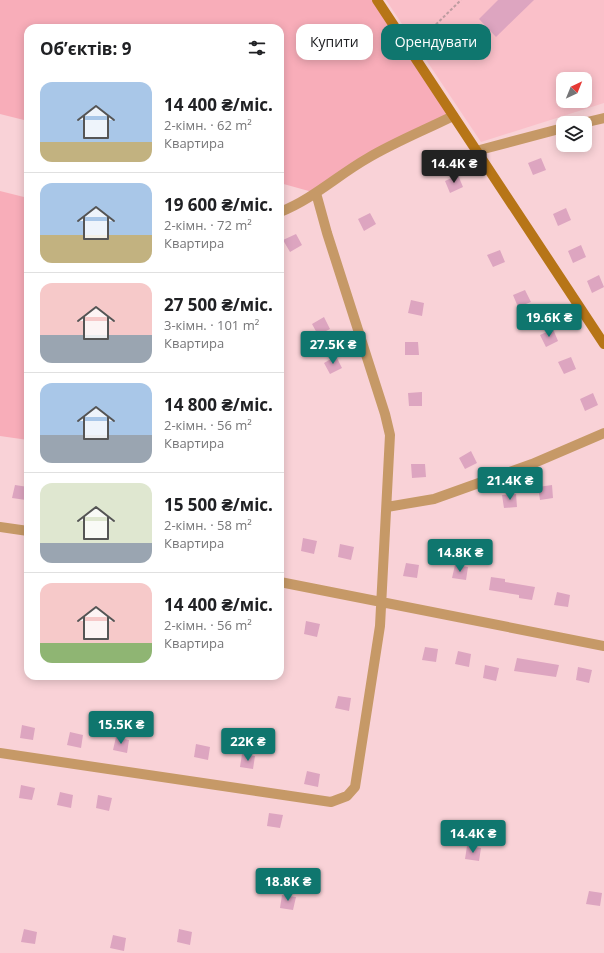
<!DOCTYPE html>
<html lang="uk">
<head>
<meta charset="utf-8">
<style>
  body { margin:0; font-family:"Open Sans",sans-serif; background:#f2f2f2; color:#202124; height:100vh; display:flex; flex-direction:column; font-size:15px; white-space:nowrap }
  * { box-sizing:border-box; margin:0 }
  p { font-size:13px; color:#757577 }
  .icon { flex:none; width:22px; height:22px; fill:none; stroke:currentColor; stroke-width:2; stroke-linecap:round; stroke-linejoin:round }
  .map { position:relative; flex:1; overflow:hidden }
  .panel { position:absolute; left:24px; top:24px; width:260px; height:656px; display:flex; flex-direction:column; background:#fff; border-radius:12px; box-shadow:0 2px 10px #0003 }
  .panel>* { flex:none }
  .guide { position:absolute; left:296px; top:24px; width:248px; height:36px; display:flex; gap:8px }
  .needle { width:26px; rotate:43deg }
  .fabs { position:absolute; left:556px; top:72px; display:grid; gap:8px }
  .fabs a { display:grid; place-items:center; width:36px; height:36px; border-radius:8px; background:#fff; box-shadow:0 2px 10px #0003; font-size:20px }
  .price { position:absolute; translate:-50% -34px; padding:0 9px; border-radius:4px; background:#0f766e; color:#fff; font-size:13px; line-height:26px; filter:drop-shadow(0 1px 2px #0008) }
  .price::after { content:''; position:absolute; left:50%; top:24px; width:12px; height:9px; margin-left:-6px; background:inherit; clip-path:polygon(0 0,100% 0,50% 100%) }
  .price.selected { background:#222; color:#fff }
  ul { padding:0; list-style:none }
  li { display:flex; align-items:center; gap:12px; height:100px; padding:0 16px }
  li+li { border-top:1px solid #e0e0e0 }
  li span { display:grid; place-items:center; flex:none; width:112px; height:80px; border-radius:12px; color:#555 }
  li>.icon { margin-inline-start:auto }
  span .icon { width:48px; height:48px; fill:#fffc; stroke-width:1 }
  li b { font-size:17px }
  h2 { display:flex; justify-content:space-between; align-items:center; height:48px; padding:0 16px; font-size:17px }
  .chip { padding:0 14px; border-radius:12px; background:#fff; box-shadow:0 2px 10px #0003; font-size:14px; line-height:36px }
  .chip.selected { background:#0f766e; color:#fff }
  .map>svg:first-child { display:block }
</style>
</head>
<body>
<div class="map">
<svg width="604" height="953" viewBox="0 0 604 953">
  <rect width="100%" height="100%" fill="#f9d2d7"/>
  <path fill="#fac0c9" fill-rule="evenodd" d="M 386,0 L 604,0 L 604,103 L 481,142 ZM 563,79 L 585,79 L 585,101 L 563,101 Z"/>
  <path fill="#f8adb9" d="M 0,0 L 377,0 L 453,116 L 368,158 L 316,193 L 280,183 L 280,28 L 28,28 L 28,121 L 0,114 Z
    M 0,191 L 28,198 L 28,440 L 0,436 Z"/>
  <path fill="#dda5c0" d="M 498,0 L 534,0 L 496,37 L 479,19 Z
    M 541,158 L 546,170 L 533,175 L 528,163 Z
    M 458,175 L 463,187 L 450,193 L 445,181 Z
    M 566,208 L 571,220 L 558,226 L 553,214 Z
    M 370,213 L 376,224 L 364,231 L 358,219 Z
    M 296,234 L 302,245 L 290,252 L 283,240 Z
    M 581,245 L 586,257 L 573,263 L 568,251 Z
    M 500,250 L 505,262 L 493,267 L 487,255 Z
    M 599,275 L 604,287 L 592,293 L 587,281 Z
    M 525,290 L 531,302 L 518,307 L 513,295 Z
    M 411,300 L 424,303 L 422,316 L 408,313 Z
    M 324,317 L 330,329 L 318,335 L 312,324 Z
    M 553,329 L 558,341 L 546,347 L 540,335 Z
    M 405,342 L 418,342 L 419,355 L 405,355 Z
    M 336,356 L 342,368 L 330,374 L 324,363 Z
    M 571,357 L 576,369 L 564,374 L 558,362 Z
    M 422,392 L 422,406 L 409,406 L 408,393 Z
    M 593,393 L 598,405 L 585,411 L 580,399 Z
    M 471,451 L 477,463 L 465,469 L 459,458 Z
    M 411,464 L 425,464 L 426,477 L 412,478 Z
    M 15,485 L 28,487 L 26,500 L 12,498 Z
    M 552,485 L 553,498 L 540,500 L 538,487 Z
    M 516,494 L 517,507 L 504,508 L 502,495 Z
    M 303,538 L 317,541 L 314,554 L 301,551 Z
    M 340,544 L 354,547 L 351,560 L 338,557 Z
    M 406,563 L 419,565 L 417,578 L 403,576 Z
    M 455,565 L 468,567 L 466,580 L 452,578 Z
    M 491,577 L 505,579 L 505,582 L 535,587 L 532,600 L 519,598 L 519,595 L 489,590 Z
    M 557,592 L 570,595 L 568,607 L 554,605 Z
    M 306,621 L 320,624 L 317,637 L 304,634 Z
    M 425,647 L 438,649 L 436,662 L 422,660 Z
    M 458,651 L 471,654 L 469,667 L 455,664 Z
    M 517,658 L 559,665 L 556,677 L 514,671 Z
    M 485,665 L 499,668 L 496,681 L 483,678 Z
    M 578,667 L 592,670 L 589,683 L 576,680 Z
    M 338,696 L 351,698 L 349,711 L 335,708 Z
    M 22,725 L 35,728 L 33,740 L 20,738 Z
    M 70,732 L 83,735 L 81,748 L 67,745 Z
    M 116,737 L 129,740 L 127,753 L 113,750 Z
    M 196,744 L 210,747 L 208,760 L 194,757 Z
    M 242,754 L 255,756 L 253,769 L 240,767 Z
    M 307,771 L 320,774 L 318,787 L 304,784 Z
    M 21,785 L 35,788 L 32,800 L 19,798 Z
    M 60,792 L 73,795 L 71,808 L 57,805 Z
    M 98,795 L 112,798 L 109,811 L 96,808 Z
    M 269,813 L 283,815 L 280,828 L 267,826 Z
    M 467,846 L 481,848 L 479,861 L 465,859 Z
    M 589,891 L 602,893 L 600,906 L 586,904 Z
    M 282,895 L 296,897 L 293,910 L 280,908 Z
    M 24,929 L 37,932 L 35,944 L 21,942 Z
    M 179,929 L 192,932 L 190,945 L 177,942 Z
    M 113,935 L 126,938 L 124,951 L 110,948 Z"/>
  <g fill="none" stroke-linecap="round" stroke-linejoin="round">
    <path stroke="#be9ca1" stroke-width="2" stroke-dasharray="3 2" stroke-linecap="butt" d="M 418,42 L 461,0"/>
    <path stroke="#c69967" stroke-width="10" d="M 583,123 L 604,118
      M 476,151 L 563,128
      M 280,212 C 313,199 338,175 368,158 C 395,142 425,130 453,116
      M 387,507 L 434,499 L 532,464 L 604,433
      M 0,527 L 28,531
      M 280,582 L 604,646
      M 0,753 L 331,802 L 347,796 L 355,787 L 380,626 L 390,435 L 385,414 L 327,233 L 316,193"/>
    <path stroke="#b77517" stroke-width="10" d="M 377,0 L 604,344"/>
  </g>
</svg>
<div class="fabs">
<a><svg class="needle" viewBox="-14 -14 28 28"><path d="M0-13l5 13h-10z" fill="#e53935"/><path d="M0 13l5-13h-10z" fill="#757577"/></svg></a>
<a><svg class="icon" aria-label="layers" viewBox="0 0 24 24"><path d="M12 4l9 5-9 5-9-5zM3 14l9 5 9-5"/></svg></a>
</div>
<b class="price selected" style="left:454px;top:184px">14.4K ₴</b>
<b class="price" style="left:549px;top:338px">19.6K ₴</b>
<b class="price" style="left:333px;top:365px">27.5K ₴</b>
<b class="price" style="left:510px;top:501px">21.4K ₴</b>
<b class="price" style="left:460px;top:573px">14.8K ₴</b>
<b class="price" style="left:121px;top:745px">15.5K ₴</b>
<b class="price" style="left:248px;top:762px">22K ₴</b>
<b class="price" style="left:473px;top:854px">14.4K ₴</b>
<b class="price" style="left:288px;top:902px">18.8K ₴</b>
<div class="guide">
<a class="chip">Купити</a>
<a class="chip selected">Орендувати</a>
</div>
<section class="panel">
<h2>Об’єктів: 9<svg class="icon" aria-label="filters" viewBox="0 0 24 24"><path d="M4 7h16M4 17h16"/><circle cx="9" cy="7" r="2"/><circle cx="15" cy="17" r="2"/></svg></h2>
<ul>
<li><span style="background:linear-gradient(#a9c7e8 75%,#c2b280 0)"><svg class="icon" aria-label="home" viewBox="0 0 24 24"><path d="M3 11l9-7 9 7M6 9v11h12V9"/></svg></span><div><b>14 400 ₴/міс.</b><p>2-кімн. · 62 m²</p><p>Квартира</p></div></li>
<li><span style="background:linear-gradient(#a9c7e8 65%,#c2b280 0)"><svg class="icon" aria-label="home" viewBox="0 0 24 24"><path d="M3 11l9-7 9 7M6 9v11h12V9"/></svg></span><div><b>19 600 ₴/міс.</b><p>2-кімн. · 72 m²</p><p>Квартира</p></div></li>
<li><span style="background:linear-gradient(#f6c9c9 65%,#9aa5b1 0)"><svg class="icon" aria-label="home" viewBox="0 0 24 24"><path d="M3 11l9-7 9 7M6 9v11h12V9"/></svg></span><div><b>27 500 ₴/міс.</b><p>3-кімн. · 101 m²</p><p>Квартира</p></div></li>
<li><span style="background:linear-gradient(#a9c7e8 65%,#9aa5b1 0)"><svg class="icon" aria-label="home" viewBox="0 0 24 24"><path d="M3 11l9-7 9 7M6 9v11h12V9"/></svg></span><div><b>14 800 ₴/міс.</b><p>2-кімн. · 56 m²</p><p>Квартира</p></div></li>
<li><span style="background:linear-gradient(#dfe7d0 75%,#9aa5b1 0)"><svg class="icon" aria-label="home" viewBox="0 0 24 24"><path d="M3 11l9-7 9 7M6 9v11h12V9"/></svg></span><div><b>15 500 ₴/міс.</b><p>2-кімн. · 58 m²</p><p>Квартира</p></div></li>
<li><span style="background:linear-gradient(#f6c9c9 75%,#8fb573 0)"><svg class="icon" aria-label="home" viewBox="0 0 24 24"><path d="M3 11l9-7 9 7M6 9v11h12V9"/></svg></span><div><b>14 400 ₴/міс.</b><p>2-кімн. · 56 m²</p><p>Квартира</p></div></li>
</ul>
</section>
</div>
</body>
</html>
